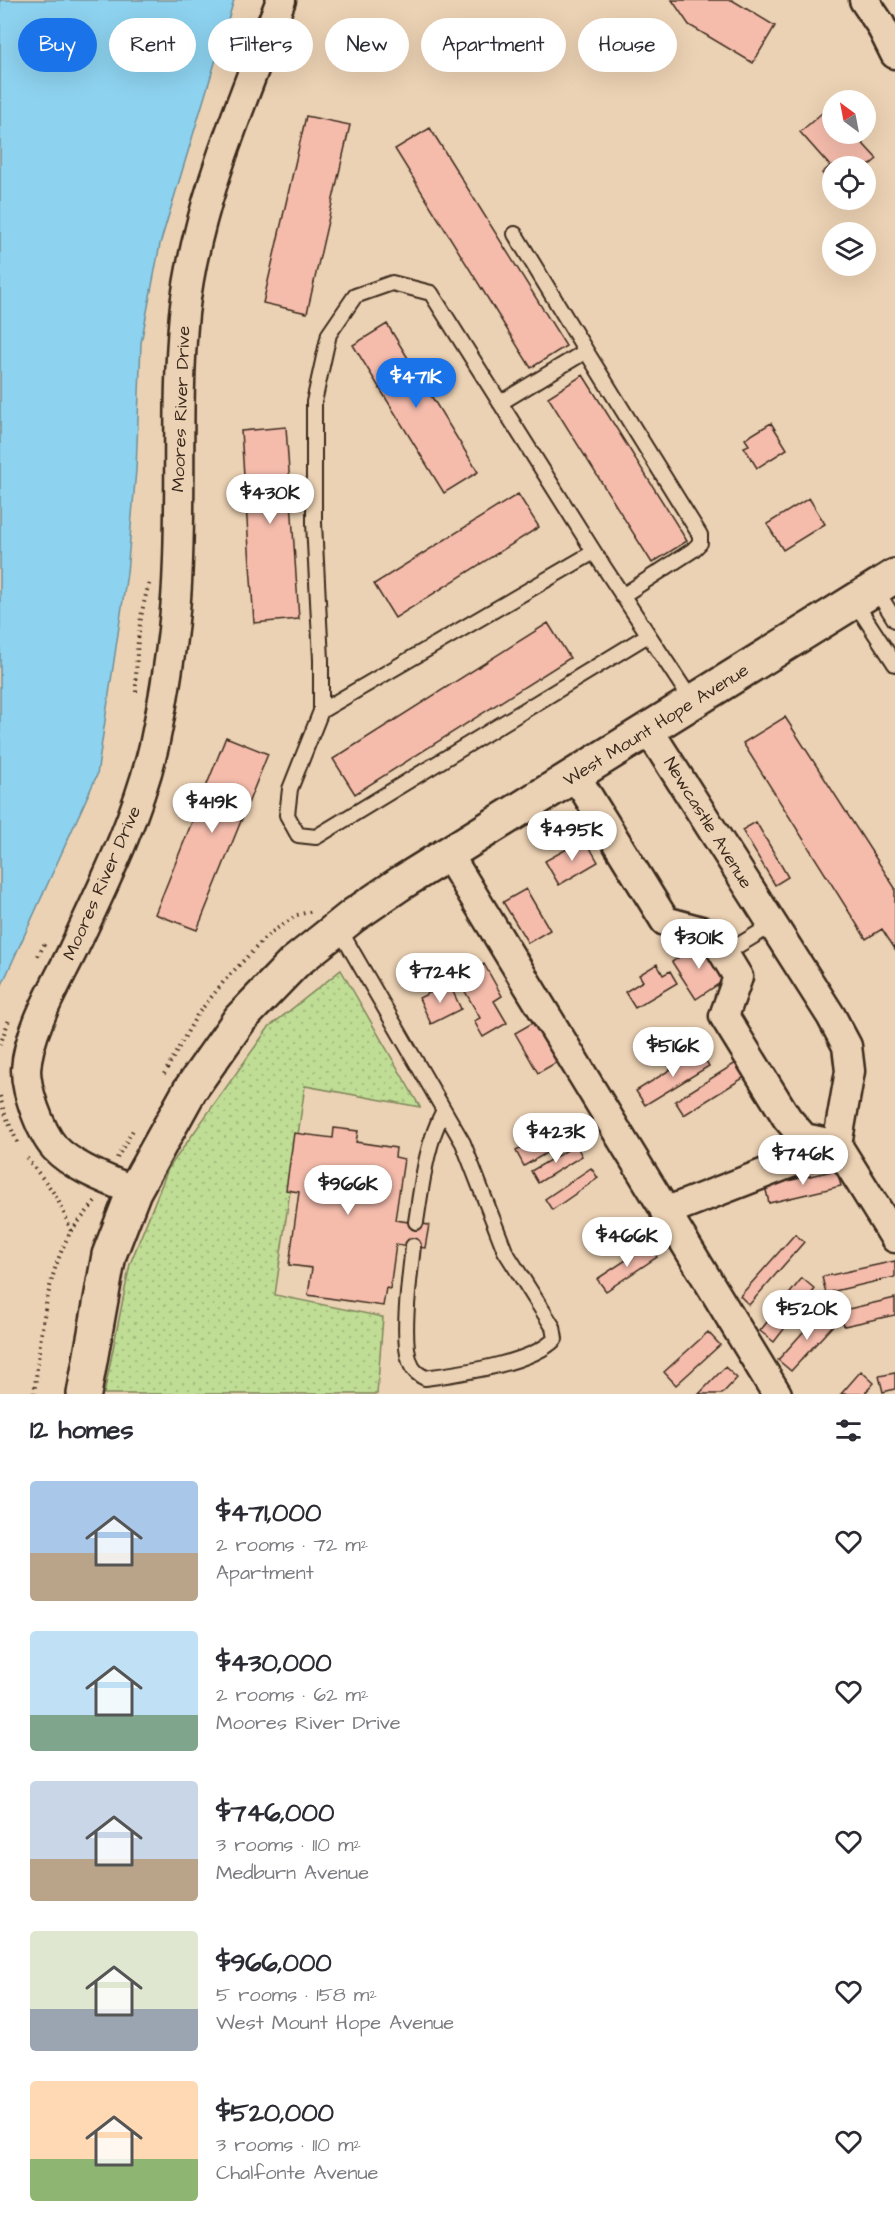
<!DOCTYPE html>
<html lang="en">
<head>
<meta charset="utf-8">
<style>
  body { margin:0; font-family:"Architects Daughter",sans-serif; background:#f2f2f3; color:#2b2b33; height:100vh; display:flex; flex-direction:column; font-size:22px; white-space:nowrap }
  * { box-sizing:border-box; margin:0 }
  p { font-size:20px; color:#7c7c81 }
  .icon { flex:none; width:33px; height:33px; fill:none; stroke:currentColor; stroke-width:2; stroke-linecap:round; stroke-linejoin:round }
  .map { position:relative; height:1394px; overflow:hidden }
  .panel { display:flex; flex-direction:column; background:#fff; flex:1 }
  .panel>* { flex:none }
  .banner { position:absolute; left:18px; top:18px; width:860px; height:54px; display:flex; gap:12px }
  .needle { width:39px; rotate:328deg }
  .buttons { position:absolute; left:822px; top:90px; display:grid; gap:12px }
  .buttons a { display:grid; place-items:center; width:54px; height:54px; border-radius:50%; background:#fff; box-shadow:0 6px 24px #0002; font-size:30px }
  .price { position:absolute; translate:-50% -51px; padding:0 14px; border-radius:21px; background:#fff; color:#222; font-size:20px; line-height:39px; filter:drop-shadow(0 2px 3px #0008) }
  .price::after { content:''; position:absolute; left:50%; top:36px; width:18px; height:14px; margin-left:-9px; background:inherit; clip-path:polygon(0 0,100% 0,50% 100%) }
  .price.on { background:#1a73e8; color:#fff }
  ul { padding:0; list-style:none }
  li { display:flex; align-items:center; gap:18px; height:150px; padding:0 30px }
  li span { display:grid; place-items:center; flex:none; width:168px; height:120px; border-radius:6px; color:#555 }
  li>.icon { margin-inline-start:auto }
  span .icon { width:72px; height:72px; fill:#fffc; stroke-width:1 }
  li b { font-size:26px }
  h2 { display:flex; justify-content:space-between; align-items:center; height:72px; padding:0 30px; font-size:26px }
  .tag { padding:0 21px; border-radius:27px; background:#fff; box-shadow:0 6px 24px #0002; font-size:21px; line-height:54px }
  .tag.on { background:#1a73e8; color:#fff }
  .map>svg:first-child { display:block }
</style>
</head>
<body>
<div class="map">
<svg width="895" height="1394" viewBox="0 0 895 1394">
  <defs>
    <pattern id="grass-dots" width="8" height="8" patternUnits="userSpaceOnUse" patternTransform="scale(1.5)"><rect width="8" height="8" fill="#c0dd95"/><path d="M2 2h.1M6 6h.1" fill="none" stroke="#a6be80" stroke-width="1.8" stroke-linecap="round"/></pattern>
  </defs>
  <rect width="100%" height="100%" fill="#ecd2b4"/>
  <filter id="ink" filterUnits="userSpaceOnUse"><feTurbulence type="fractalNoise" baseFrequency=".0167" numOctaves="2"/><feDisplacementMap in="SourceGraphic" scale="12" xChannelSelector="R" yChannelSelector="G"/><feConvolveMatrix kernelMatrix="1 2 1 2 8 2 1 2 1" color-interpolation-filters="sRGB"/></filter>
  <g filter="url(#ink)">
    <path fill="url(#grass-dots)" stroke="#7e845a" stroke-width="1.5" d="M 341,970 L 420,1107 L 305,1086 L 275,1295 L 383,1317 L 377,1394 L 104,1394 L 130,1264 L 168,1169 L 269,1027 Z"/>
    <path fill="#8dd2ef" stroke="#6c8f9b" stroke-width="1.5" d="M 0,0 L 234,0 L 160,244 L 141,343 L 136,470 L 127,573 L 97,775 L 0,989 Z"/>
    <path fill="#f5bcac" stroke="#3b2a1e" stroke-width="1.5" d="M 672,0 L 732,0 L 775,26 L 753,63 L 689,25 Z
      M 830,106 L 832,109 L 832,134 L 854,134 L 877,159 L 866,168 L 866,166 L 832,166 L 832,184 L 822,173 L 830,166 L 800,132 Z
      M 306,116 L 350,125 L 307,313 L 263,303 Z
      M 430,128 L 566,346 L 531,368 L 395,149 Z
      M 387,324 L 478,472 L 444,493 L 353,345 Z
      M 583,375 L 687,541 L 652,563 L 548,397 Z
      M 771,423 L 787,449 L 757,468 L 744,447 L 749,445 L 745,439 Z
      M 286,427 L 299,619 L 254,623 L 241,431 Z
      M 518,494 L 539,527 L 395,618 L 374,584 Z
      M 809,498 L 825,524 L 783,550 L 767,524 Z
      M 548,623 L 570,658 L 355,794 L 333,759 Z
      M 785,717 L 895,888 L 895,949 L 882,929 L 866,939 L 743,743 Z
      M 226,737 L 268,754 L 197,930 L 155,914 Z
      M 756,822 L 788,877 L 775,885 L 742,830 Z
      M 585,839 L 598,862 L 559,885 L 545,861 Z
      M 526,889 L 550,930 L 528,943 L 503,902 Z
      M 702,942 L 726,979 L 696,999 L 672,962 Z
      M 484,964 L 502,996 L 494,1001 L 507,1023 L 483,1037 L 474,1021 L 480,1018 L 458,979 Z
      M 657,964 L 663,975 L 670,971 L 677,983 L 635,1008 L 625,992 L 643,981 L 639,975 Z
      M 449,983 L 461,1009 L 431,1024 L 419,998 Z
      M 536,1021 L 559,1061 L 538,1073 L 515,1033 Z
      M 700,1051 L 709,1066 L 645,1105 L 636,1091 Z
      M 739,1061 L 748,1075 L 684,1115 L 675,1101 Z
      M 574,1118 L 583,1132 L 524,1166 L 516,1151 Z
      M 334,1128 L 358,1131 L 356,1142 L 396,1148 L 395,1157 L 404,1159 L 395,1220 L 429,1225 L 425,1248 L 396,1244 L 390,1289 L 386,1288 L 383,1306 L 308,1295 L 312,1268 L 289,1265 L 299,1192 L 286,1190 L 294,1133 L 333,1138 Z
      M 576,1145 L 582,1156 L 538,1183 L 531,1171 Z
      M 591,1168 L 598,1178 L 552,1210 L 545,1199 Z
      M 837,1170 L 841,1186 L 769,1203 L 765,1186 Z
      M 795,1234 L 804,1242 L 749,1305 L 740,1296 Z
      M 649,1245 L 657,1257 L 606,1291 L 597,1279 Z
      M 895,1261 L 895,1277 L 826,1293 L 822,1277 Z
      M 802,1278 L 815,1289 L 774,1342 L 760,1331 Z
      M 895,1298 L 895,1315 L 844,1326 L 840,1311 Z
      M 823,1310 L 836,1322 L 791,1371 L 778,1360 Z
      M 708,1332 L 720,1345 L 676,1385 L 664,1372 Z
      M 725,1367 L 737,1378 L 722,1394 L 699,1394 Z
      M 861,1371 L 874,1383 L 864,1394 L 841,1394 Z
      M 895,1373 L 895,1389 L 883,1392 L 879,1376 Z"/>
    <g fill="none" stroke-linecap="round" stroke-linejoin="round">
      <defs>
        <path id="service" d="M 586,351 L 700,535 L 700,543 L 693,550 L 622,596
          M 500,403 L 586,351 L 515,234
          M 594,552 L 321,711 L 321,660 L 314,523 L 314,402 L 329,334 L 355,296 L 392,283 L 431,293 L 594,552 L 692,701
          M 875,588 L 895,620
          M 854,601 L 895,664
          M 321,711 L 290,789 L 287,815 L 298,835 L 316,837 L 648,635
          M 338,927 L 463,1143 L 505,1251 L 553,1327 L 555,1339 C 531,1364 460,1373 425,1378 C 418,1374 413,1371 410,1362 C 401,1338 410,1274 413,1246
          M 724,954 L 772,925
          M 416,1222 C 422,1184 426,1144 444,1110"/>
        <path id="minor" d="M 864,0 L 880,24 L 895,54
          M 648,729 L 831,1016 L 847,1046 L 850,1071 L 837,1145 L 895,1238
          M 575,775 L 665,921 L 712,934 L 738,977 L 724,1016 L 787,1118 L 804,1138 L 837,1145
          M 448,854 L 777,1394
          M 134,1191 C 109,1180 74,1168 55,1148 C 45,1137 39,1122 34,1108 C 30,1096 26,1084 26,1070 C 28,1031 56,985 73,950 C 104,884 137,818 154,746 C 164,698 172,649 176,599 C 183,505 175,409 184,314 C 196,205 242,102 281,0
          M 665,1212 L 837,1145"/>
        <path id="tertiary" d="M 84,1394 L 109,1255 L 134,1191 L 190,1090 L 240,1019 L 294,963 L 354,915 L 401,883 L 895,576"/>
      </defs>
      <use href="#service" stroke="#3b2a1e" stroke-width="18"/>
      <use href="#minor" stroke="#3b2a1e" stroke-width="33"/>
      <use href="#tertiary" stroke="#3b2a1e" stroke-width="38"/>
      <path stroke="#3b2a1e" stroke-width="4" stroke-dasharray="1.5 4.5" stroke-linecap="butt" d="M 136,692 C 136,653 138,618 150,581
        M 38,956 L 46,941
        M 0,1045 L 10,1017
        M 164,1074 L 197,1015 L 225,980 L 269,934 L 297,915 L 313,911
        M 0,1096 L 4,1112 L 18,1144
        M 27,1158 C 35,1170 45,1180 53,1192 C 61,1204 66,1218 71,1231 C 44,1280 41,1339 34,1394
        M 117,1158 L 133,1130
        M 71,1231 L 95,1202"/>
      <use href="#service" stroke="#ecd2b4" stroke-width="14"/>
      <use href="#minor" stroke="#ecd2b4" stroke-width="28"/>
      <use href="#tertiary" stroke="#ecd2b4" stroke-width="33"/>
    </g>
  </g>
  <g text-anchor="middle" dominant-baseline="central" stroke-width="6" stroke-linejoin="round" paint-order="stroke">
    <g font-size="18" fill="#3b2a1e" stroke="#ecd2b4">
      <text transform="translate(181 409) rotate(-88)">Moores River Drive</text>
      <text transform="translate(656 725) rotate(-32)">West Mount Hope Avenue</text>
      <text transform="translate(708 823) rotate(58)">Newcastle Avenue</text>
      <text transform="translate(102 883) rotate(-66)">Moores River Drive</text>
    </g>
  </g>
</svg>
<div class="buttons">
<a><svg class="needle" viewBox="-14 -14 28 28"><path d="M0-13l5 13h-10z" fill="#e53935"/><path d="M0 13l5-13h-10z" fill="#7c7c81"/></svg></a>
<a><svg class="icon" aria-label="locate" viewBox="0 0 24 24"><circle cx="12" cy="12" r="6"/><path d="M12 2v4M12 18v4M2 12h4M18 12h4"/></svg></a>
<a><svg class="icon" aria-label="layers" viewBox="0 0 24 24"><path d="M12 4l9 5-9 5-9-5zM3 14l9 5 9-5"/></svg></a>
</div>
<b class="price on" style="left:416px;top:409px">$471K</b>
<b class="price" style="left:270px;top:525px">$430K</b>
<b class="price" style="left:212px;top:834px">$419K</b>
<b class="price" style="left:572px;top:862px">$495K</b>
<b class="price" style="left:699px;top:970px">$301K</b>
<b class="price" style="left:440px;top:1004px">$724K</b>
<b class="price" style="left:673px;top:1078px">$516K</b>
<b class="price" style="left:556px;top:1164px">$423K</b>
<b class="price" style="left:803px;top:1186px">$746K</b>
<b class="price" style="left:348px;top:1216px">$966K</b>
<b class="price" style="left:627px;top:1268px">$466K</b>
<b class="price" style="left:807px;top:1341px">$520K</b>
<div class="banner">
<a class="tag on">Buy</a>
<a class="tag">Rent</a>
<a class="tag">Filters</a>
<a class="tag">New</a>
<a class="tag">Apartment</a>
<a class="tag">House</a>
</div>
</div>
<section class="panel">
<h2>12 homes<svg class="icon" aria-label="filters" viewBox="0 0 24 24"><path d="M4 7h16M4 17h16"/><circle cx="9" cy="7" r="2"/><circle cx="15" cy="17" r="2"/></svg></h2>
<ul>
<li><span style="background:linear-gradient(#a9c7e8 60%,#b9a48a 0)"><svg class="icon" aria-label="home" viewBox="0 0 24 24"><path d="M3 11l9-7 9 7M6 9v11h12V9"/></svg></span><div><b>$471,000</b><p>2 rooms · 72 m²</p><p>Apartment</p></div><svg class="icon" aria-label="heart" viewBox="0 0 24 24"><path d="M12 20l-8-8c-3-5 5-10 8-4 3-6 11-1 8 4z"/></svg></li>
<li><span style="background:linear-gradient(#bfe0f5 70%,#7fa58c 0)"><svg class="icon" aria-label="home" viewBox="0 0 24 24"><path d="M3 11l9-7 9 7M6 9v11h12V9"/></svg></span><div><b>$430,000</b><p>2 rooms · 62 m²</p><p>Moores River Drive</p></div><svg class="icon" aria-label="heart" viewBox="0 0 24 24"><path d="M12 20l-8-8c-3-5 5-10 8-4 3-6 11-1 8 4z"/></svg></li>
<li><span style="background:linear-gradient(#c9d6e8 65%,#b9a48a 0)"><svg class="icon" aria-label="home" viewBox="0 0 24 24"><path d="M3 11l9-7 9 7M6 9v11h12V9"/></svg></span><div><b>$746,000</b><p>3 rooms · 110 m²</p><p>Medburn Avenue</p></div><svg class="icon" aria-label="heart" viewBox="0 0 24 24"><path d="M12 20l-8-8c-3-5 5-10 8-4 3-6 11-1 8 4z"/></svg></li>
<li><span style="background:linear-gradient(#dfe7d0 65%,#9aa5b1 0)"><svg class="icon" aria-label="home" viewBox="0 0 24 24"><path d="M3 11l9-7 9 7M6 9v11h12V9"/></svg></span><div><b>$966,000</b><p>5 rooms · 158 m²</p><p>West Mount Hope Avenue</p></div><svg class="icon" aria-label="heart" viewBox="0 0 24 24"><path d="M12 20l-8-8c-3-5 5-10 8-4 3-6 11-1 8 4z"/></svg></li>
<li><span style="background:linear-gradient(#ffd9b3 65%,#8fb573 0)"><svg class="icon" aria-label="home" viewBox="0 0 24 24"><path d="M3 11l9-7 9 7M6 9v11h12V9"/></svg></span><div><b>$520,000</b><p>3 rooms · 110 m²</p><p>Chalfonte Avenue</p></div><svg class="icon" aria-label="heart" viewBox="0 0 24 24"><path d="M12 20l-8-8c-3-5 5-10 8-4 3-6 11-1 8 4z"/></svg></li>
</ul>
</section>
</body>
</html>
